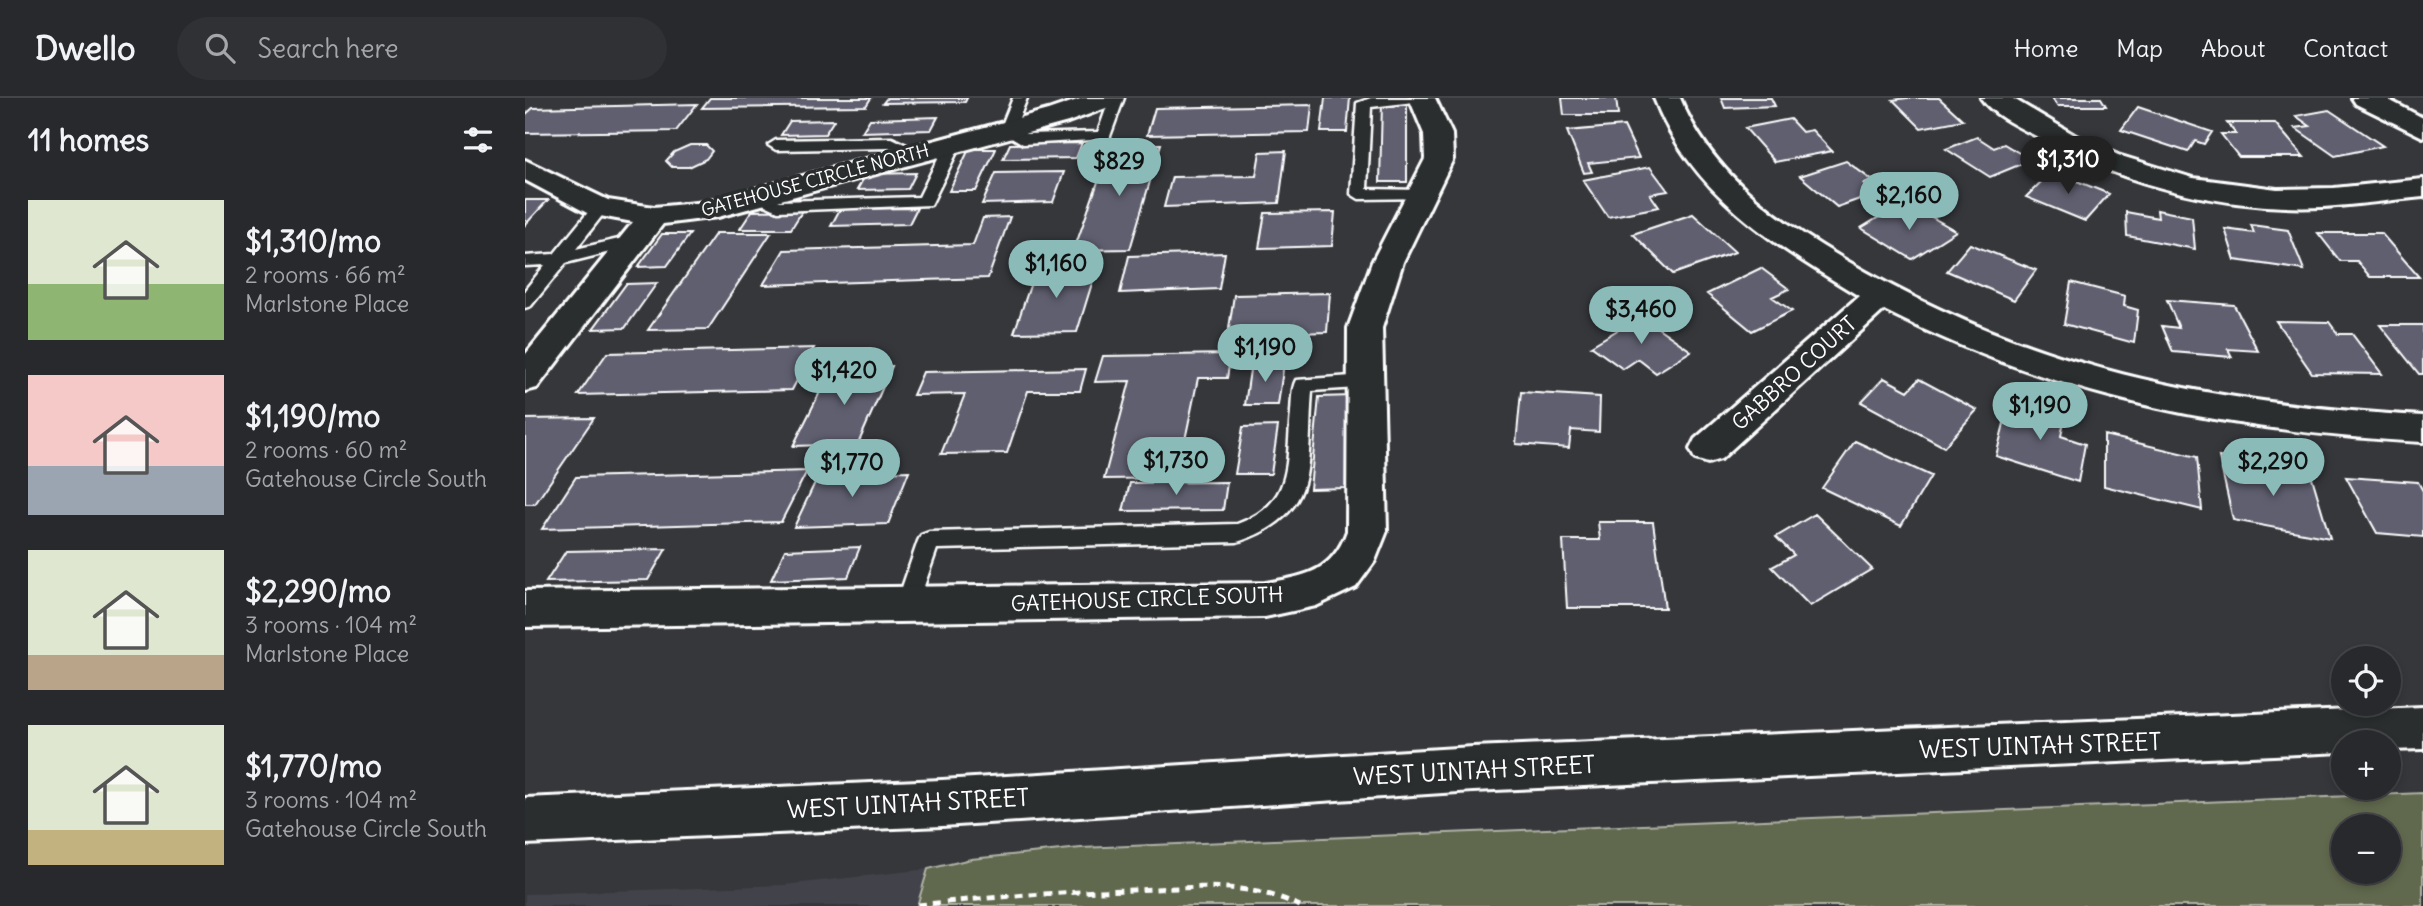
<!DOCTYPE html>
<html lang="en">
<head>
<meta charset="utf-8">
<style>
  body { margin:0; font-family:Delius,sans-serif; background:#303134; color:#f1f3f6; height:100vh; display:flex; flex-direction:column; font-size:26px; white-space:nowrap }
  * { box-sizing:border-box; margin:0 }
  p { font-size:23px; color:#a5a6a9 }
  .icon { flex:none; width:38px; height:38px; fill:none; stroke:currentColor; stroke-width:2; stroke-linecap:round; stroke-linejoin:round }
  .map { position:relative; flex:1; overflow:hidden }
  .side { display:flex; flex-direction:column; background:#28292c; width:525px }
  .side>* { flex:none }
  .tools { position:absolute; left:1806px; top:548px; display:grid; gap:14px }
  .tools a { display:grid; place-items:center; width:70px; height:70px; border-radius:50%; background:#28292c; box-shadow:0 4px 10px #0003,0 0 0 2px #444548; font-size:35px }
  .price { position:absolute; translate:-50% -60px; padding:0 16px; border-radius:24px; background:#8bbbb9; color:#111; font-size:23px; line-height:46px; filter:drop-shadow(0 2px 4px #0008) }
  .price::after { content:''; position:absolute; left:50%; top:42px; width:21px; height:16px; margin-left:-10px; background:inherit; clip-path:polygon(0 0,100% 0,50% 100%) }
  .price.on { background:#222; color:#fff }
  ul { padding:0; list-style:none }
  li { display:flex; align-items:center; gap:21px; height:175px; padding:0 28px }
  li span { display:grid; place-items:center; flex:none; width:196px; height:140px; border-radius:0px; color:#555 }
  li>.icon { margin-inline-start:auto }
  span .icon { width:84px; height:84px; fill:#fffc; stroke-width:1 }
  li b { font-size:30px }
  h2 { display:flex; justify-content:space-between; align-items:center; height:84px; padding:0 28px; font-size:30px }
  header { display:flex; align-items:center; gap:42px; box-sizing:border-box; height:98px; padding:0 35px; background:#28292c; border-bottom:2px solid #444548 }
  header strong { font-size:33px }
  nav { display:flex; gap:38px; margin-inline-start:auto; font-size:24px }
  .search { width:490px; height:63px; background:#303134; display:flex; align-items:center; gap:18px; box-sizing:border-box; padding:0 24px; border-radius:38px; color:#a5a6a9; font-size:26px }
  main { display:flex; flex:1; min-height:0 }
  .map>svg:first-child { display:block }
</style>
</head>
<body>
<header>
<strong>Dwello</strong>
<div class="search"><svg class="icon" aria-label="search" viewBox="0 0 24 24"><circle cx="10" cy="10" r="6"/><path d="M15 15l6 6"/></svg>Search here</div>
<nav><a>Home</a><a>Map</a><a>About</a><a>Contact</a></nav>
</header>
<main>
<section class="side">
<h2>11 homes<svg class="icon" aria-label="filters" viewBox="0 0 24 24"><path d="M4 7h16M4 17h16"/><circle cx="9" cy="7" r="2"/><circle cx="15" cy="17" r="2"/></svg></h2>
<ul>
<li><span style="background:linear-gradient(#dfe7d0 60%,#8fb573 0)"><svg class="icon" aria-label="home" viewBox="0 0 24 24"><path d="M3 11l9-7 9 7M6 9v11h12V9"/></svg></span><div><b>$1,310/mo</b><p>2 rooms · 66 m²</p><p>Marlstone Place</p></div></li>
<li><span style="background:linear-gradient(#f6c9c9 65%,#9aa5b1 0)"><svg class="icon" aria-label="home" viewBox="0 0 24 24"><path d="M3 11l9-7 9 7M6 9v11h12V9"/></svg></span><div><b>$1,190/mo</b><p>2 rooms · 60 m²</p><p>Gatehouse Circle South</p></div></li>
<li><span style="background:linear-gradient(#dfe7d0 75%,#b9a48a 0)"><svg class="icon" aria-label="home" viewBox="0 0 24 24"><path d="M3 11l9-7 9 7M6 9v11h12V9"/></svg></span><div><b>$2,290/mo</b><p>3 rooms · 104 m²</p><p>Marlstone Place</p></div></li>
<li><span style="background:linear-gradient(#dfe7d0 75%,#c2b280 0)"><svg class="icon" aria-label="home" viewBox="0 0 24 24"><path d="M3 11l9-7 9 7M6 9v11h12V9"/></svg></span><div><b>$1,770/mo</b><p>3 rooms · 104 m²</p><p>Gatehouse Circle South</p></div></li>
</ul>
</section>
<div class="map">
<svg width="1898" height="808" viewBox="0 0 1898 808">
  <rect width="100%" height="100%" fill="#35373b"/>
  <filter id="ink" filterUnits="userSpaceOnUse"><feTurbulence type="fractalNoise" baseFrequency=".0143" numOctaves="2"/><feDisplacementMap in="SourceGraphic" scale="14" xChannelSelector="R" yChannelSelector="G"/><feConvolveMatrix kernelMatrix="1 2 1 2 8 2 1 2 1" color-interpolation-filters="sRGB"/></filter>
  <g filter="url(#ink)">
    <path fill="#42434b" d="M 403,771 L 392,808 L 0,808 L 0,796 L 259,787 Z"/>
    <path fill="#60674e" stroke="#b0b3a6" stroke-width="2" fill-rule="evenodd" d="M 1898,695 L 1898,808 L 392,808 L 403,771 L 446,761 L 556,750 ZM 1818,728 L 1864,728 L 1864,774 L 1818,774 Z"/>
    <path fill="#615e70" stroke="#fff" stroke-width="2" d="M 185,0 L 346,0 L 341,8 L 177,10 Z
      M 362,0 L 442,0 L 440,4 L 358,5 Z
      M 800,0 L 825,0 L 822,34 L 796,34 Z
      M 1037,0 L 1091,0 L 1093,17 L 1039,17 Z
      M 1196,0 L 1246,0 L 1250,8 L 1200,10 Z
      M 1382,0 L 1414,0 L 1438,22 L 1396,30 L 1368,2 Z
      M 1527,0 L 1576,0 L 1581,8 L 1532,8 Z
      M 857,5 L 882,5 L 882,84 L 855,84 Z
      M 172,6 L 151,33 L 0,35 L 0,17 L 8,10 Z
      M 787,7 L 784,34 L 622,37 L 630,10 Z
      M 1613,9 L 1687,34 L 1679,46 L 1670,43 L 1663,54 L 1596,32 Z
      M 1804,12 L 1858,48 L 1810,58 L 1770,30 L 1785,28 L 1771,18 Z
      M 413,19 L 406,32 L 337,34 L 345,21 Z
      M 1265,21 L 1277,34 L 1287,32 L 1307,53 L 1250,64 L 1220,30 Z
      M 309,22 L 300,36 L 256,37 L 265,23 Z
      M 1702,25 L 1750,25 L 1779,59 L 1714,59 L 1696,36 L 1711,36 Z
      M 1099,28 L 1114,60 L 1063,65 L 1067,74 L 1059,75 L 1042,33 Z
      M 1452,39 L 1469,50 L 1479,46 L 1506,62 L 1465,79 L 1421,51 Z
      M 557,45 L 551,60 L 478,61 L 485,46 Z
      M 636,46 L 605,151 L 549,152 L 586,47 Z
      M 165,47 L 181,47 L 187,53 L 181,61 L 164,69 L 147,69 L 141,63 L 149,54 Z
      M 444,51 L 471,51 L 451,93 L 424,93 Z
      M 761,53 L 754,105 L 639,109 L 647,79 L 731,78 L 735,54 Z
      M 1321,63 L 1348,83 L 1339,86 L 1352,95 L 1312,109 L 1275,78 Z
      M 1125,69 L 1143,93 L 1125,96 L 1134,109 L 1083,119 L 1058,82 Z
      M 1527,73 L 1584,96 L 1560,123 L 1501,99 Z
      M 539,74 L 528,104 L 457,106 L 471,75 Z
      M 391,75 L 383,91 L 332,92 L 341,76 Z
      M 0,102 L 23,102 L 0,127 Z
      M 392,110 L 384,126 L 306,128 L 315,111 Z
      M 1391,110 L 1431,133 L 1387,161 L 1336,130 L 1364,113 L 1375,119 Z
      M 278,112 L 266,131 L 215,131 L 227,113 Z
      M 1632,112 L 1667,119 L 1670,151 L 1602,138 L 1601,114 L 1633,120 Z
      M 810,114 L 807,148 L 734,150 L 740,115 Z
      M 1168,116 L 1210,154 L 1148,176 L 1108,136 Z
      M 485,119 L 463,180 L 238,187 L 259,152 L 448,147 L 458,120 Z
      M 1726,127 L 1763,132 L 1779,172 L 1710,162 L 1700,131 L 1729,135 Z
      M 191,135 L 246,135 L 183,231 L 123,232 Z
      M 1793,135 L 1856,135 L 1894,179 L 1845,179 L 1832,163 L 1815,163 Z
      M 137,136 L 165,136 L 142,168 L 113,169 Z
      M 1445,146 L 1511,172 L 1489,202 L 1422,173 Z
      M 700,155 L 694,191 L 595,195 L 604,158 Z
      M 572,169 L 552,234 L 489,235 L 511,170 Z
      M 1236,170 L 1264,191 L 1247,199 L 1267,213 L 1227,233 L 1182,196 Z
      M 1546,184 L 1600,198 L 1599,208 L 1613,212 L 1609,245 L 1539,226 Z
      M 132,185 L 100,230 L 68,231 L 101,186 Z
      M 805,195 L 802,234 L 703,237 L 709,197 Z
      M 1642,202 L 1709,207 L 1733,253 L 1703,251 L 1707,259 L 1648,254 L 1637,228 L 1654,230 Z
      M 1116,218 L 1166,253 L 1131,275 L 1113,261 L 1098,271 L 1066,248 Z
      M 1751,223 L 1804,224 L 1813,236 L 1827,236 L 1857,276 L 1787,275 Z
      M 1855,227 L 1898,227 L 1898,276 L 1894,276 Z
      M 289,250 L 267,292 L 53,297 L 82,255 Z
      M 706,256 L 702,280 L 673,280 L 652,380 L 579,381 L 605,283 L 570,284 L 578,258 Z
      M 726,265 L 759,265 L 753,307 L 720,307 Z
      M 367,268 L 333,346 L 268,348 L 307,270 Z
      M 561,271 L 555,293 L 503,293 L 482,355 L 416,356 L 440,296 L 388,297 L 398,274 Z
      M 1359,280 L 1383,293 L 1394,281 L 1452,312 L 1419,349 L 1336,304 Z
      M 996,294 L 1075,299 L 1074,334 L 1046,332 L 1044,350 L 991,346 Z
      M 827,298 L 821,390 L 785,391 L 794,299 Z
      M 1485,301 L 1540,318 L 1536,338 L 1560,346 L 1553,384 L 1471,358 Z
      M 69,320 L 10,406 L 0,406 L 0,321 Z
      M 753,328 L 746,376 L 710,376 L 718,329 Z
      M 1579,337 L 1672,359 L 1677,412 L 1579,388 Z
      M 1330,343 L 1406,378 L 1376,428 L 1297,390 Z
      M 1694,359 L 1786,376 L 1805,440 L 1708,422 Z
      M 282,373 L 256,424 L 17,431 L 51,379 Z
      M 384,373 L 363,426 L 269,429 L 294,376 Z
      M 1821,379 L 1893,384 L 1898,393 L 1898,439 L 1852,435 Z
      M 702,384 L 698,412 L 598,413 L 605,385 Z
      M 1290,416 L 1347,471 L 1285,508 L 1247,469 L 1269,457 L 1251,439 Z
      M 1073,424 L 1128,424 L 1140,510 L 1042,510 L 1038,442 L 1075,442 Z
      M 335,449 L 323,479 L 246,482 L 260,452 Z
      M 141,451 L 123,482 L 21,484 L 41,453 Z"/>
    <g fill="none" stroke-linecap="round" stroke-linejoin="round">
      <defs>
        <path id="service" d="M 488,0 L 502,0 L 490,30 L 501,36 L 573,34 L 585,0 L 599,0 L 584,41 L 498,46 L 475,32 Z
          M 846,0 L 896,0 L 889,4 L 846,9 L 842,91 L 896,92 L 904,97 L 902,100 L 834,101 L 826,96 L 832,5 Z
          M 367,40 L 400,56 L 392,61 L 365,50 L 251,52 L 243,47 L 251,42 Z
          M 428,41 L 436,46 L 406,107 L 253,113 L 223,99 L 231,94 L 255,103 L 394,99 L 420,46 Z
          M 75,105 L 83,110 L 51,151 L 111,137 L 119,142 L 117,146 L 41,165 L 6,208 L 0,210 L 0,192 L 20,167 L 0,168 L 0,158 L 29,156 L 69,107 Z
          M 841,277 L 848,279 L 851,284 L 848,289 L 787,293 C 781,369 796,416 712,444 L 412,451 L 390,514 L 382,517 L 374,514 L 371,507 L 393,443 L 396,437 L 404,434 L 712,426 C 769,406 761,366 766,314 C 767,304 766,291 771,282 Z"/>
        <path id="minor" d="M 558,0 L 596,0 L 592,6 L 543,24 L 193,119 L 138,126 L 12,290 L 0,293 L 0,257 L 108,124 L 64,116 L 0,82 L 0,62 L 83,102 L 129,109 L 181,104 L 523,12 Z
          M 884,0 L 910,0 L 927,36 L 928,61 L 878,164 L 857,230 L 862,433 L 850,463 L 831,489 L 791,508 L 740,519 L 0,529 L 0,493 L 740,485 C 780,478 807,475 822,433 L 823,230 L 847,164 L 900,61 L 899,36 Z
          M 1129,0 L 1155,0 C 1186,75 1249,120 1317,160 C 1505,271 1683,306 1898,318 L 1898,344 C 1702,333 1535,301 1359,212 L 1196,361 L 1183,365 L 1170,361 L 1165,351 L 1170,341 L 1334,198 C 1250,147 1166,96 1129,0 Z
          M 1456,0 L 1487,0 L 1553,39 L 1593,57 L 1668,80 L 1752,91 L 1809,90 L 1898,81 L 1898,99 C 1865,102 1831,107 1798,109 C 1701,113 1601,88 1517,41 C 1498,31 1468,18 1456,0 Z
          M 1827,0 L 1860,0 L 1898,20 L 1898,39 L 1831,6 Z"/>
        <path id="secondary" d="M 1898,609 L 1898,651 L 1864,652 L 1864,644 L 1818,644 L 1818,654 L 948,693 L 417,728 L 0,746 L 0,700 L 417,682 L 948,649 Z"/>
      </defs>
      <use href="#service" stroke="#fff" stroke-width="5"/>
      <use href="#minor" stroke="#fff" stroke-width="6"/>
      <use href="#secondary" stroke="#fff" stroke-width="6"/>
      <path stroke="#fff" stroke-width="5" stroke-dasharray="8 6" stroke-linecap="butt" d="M 393,807 C 464,799 535,794 607,792 C 665,790 721,782 775,808"/>
      <use href="#service" fill="#2a2d2e" fill-rule="evenodd"/>
      <use href="#minor" fill="#2a2d2e" fill-rule="evenodd"/>
      <use href="#secondary" fill="#2a2d2e" fill-rule="evenodd"/>
    </g>
  </g>
  <g text-anchor="middle" dominant-baseline="central" stroke-width="7" stroke-linejoin="round" paint-order="stroke">
    <g font-size="18" fill="#fff" stroke="#2a2d2e">
      <text transform="translate(290 82) rotate(-15)">GATEHOUSE CIRCLE NORTH</text>
    </g>
    <g font-size="21" fill="#fff" stroke="#2a2d2e">
      <text transform="translate(1269 275) rotate(-42)">GABBRO COURT</text>
      <text transform="translate(622 501) rotate(-2)">GATEHOUSE CIRCLE SOUTH</text>
    </g>
    <g font-size="24" fill="#fff" stroke="#2a2d2e">
      <text transform="translate(1515 647) rotate(-2)">WEST UINTAH STREET</text>
      <text transform="translate(949 672) rotate(-3)">WEST UINTAH STREET</text>
      <text transform="translate(383 705) rotate(-3)">WEST UINTAH STREET</text>
    </g>
  </g>
</svg>
<div class="tools">
<a><svg class="icon" aria-label="locate" viewBox="0 0 24 24"><circle cx="12" cy="12" r="6"/><path d="M12 2v4M12 18v4M2 12h4M18 12h4"/></svg></a>
<a>+</a>
<a>−</a>
</div>
<b class="price on" style="left:1543px;top:98px">$1,310</b>
<b class="price" style="left:594px;top:100px">$829</b>
<b class="price" style="left:1384px;top:134px">$2,160</b>
<b class="price" style="left:531px;top:202px">$1,160</b>
<b class="price" style="left:1116px;top:248px">$3,460</b>
<b class="price" style="left:740px;top:286px">$1,190</b>
<b class="price" style="left:319px;top:309px">$1,420</b>
<b class="price" style="left:1515px;top:344px">$1,190</b>
<b class="price" style="left:651px;top:399px">$1,730</b>
<b class="price" style="left:1748px;top:400px">$2,290</b>
<b class="price" style="left:327px;top:401px">$1,770</b>
</div>
</main>
</body>
</html>
